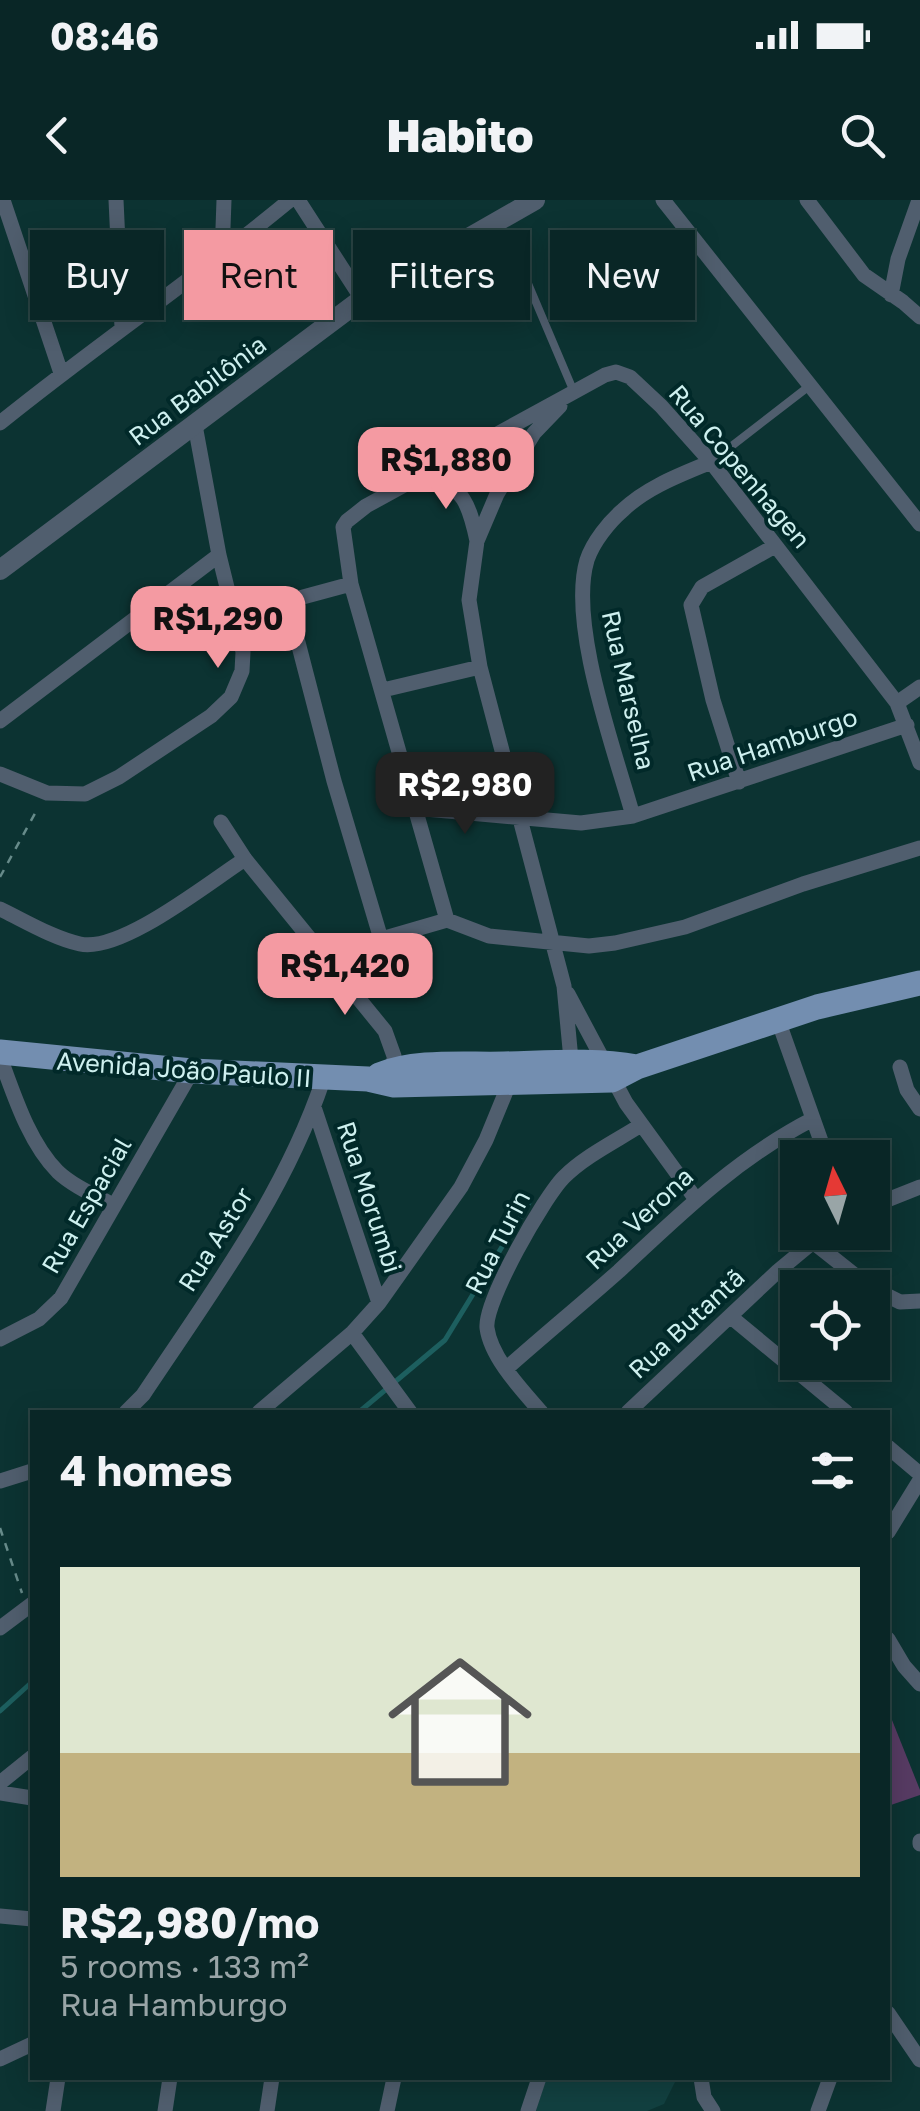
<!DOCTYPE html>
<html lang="en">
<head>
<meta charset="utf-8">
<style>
  body { margin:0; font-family:"Golos Text",sans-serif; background:#173232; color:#f1f3f6; height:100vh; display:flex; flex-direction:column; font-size:38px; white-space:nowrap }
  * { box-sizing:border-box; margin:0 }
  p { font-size:32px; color:#99a5a7 }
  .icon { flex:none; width:55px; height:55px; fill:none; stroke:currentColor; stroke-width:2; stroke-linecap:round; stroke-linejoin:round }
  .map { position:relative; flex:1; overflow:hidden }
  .panel { position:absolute; left:30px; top:1210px; width:860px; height:670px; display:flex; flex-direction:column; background:#092626; border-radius:0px; box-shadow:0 5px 25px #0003,0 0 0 2px #294343 }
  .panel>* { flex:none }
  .guide { position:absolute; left:30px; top:30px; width:860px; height:90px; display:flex; gap:20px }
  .needle { width:65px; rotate:355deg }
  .buttons { position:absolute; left:780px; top:940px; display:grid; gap:20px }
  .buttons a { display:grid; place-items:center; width:110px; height:110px; border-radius:0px; background:#092626; box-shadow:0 5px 25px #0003,0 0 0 2px #294343; font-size:50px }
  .price { position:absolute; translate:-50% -85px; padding:0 22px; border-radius:20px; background:#f49aa2; color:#111; font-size:32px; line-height:65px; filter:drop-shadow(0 2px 5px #0008) }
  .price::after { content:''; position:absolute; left:50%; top:60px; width:30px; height:22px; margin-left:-15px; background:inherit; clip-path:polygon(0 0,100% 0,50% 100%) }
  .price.on { background:#222; color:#fff }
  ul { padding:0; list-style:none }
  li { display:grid; align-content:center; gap:20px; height:530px; padding:0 30px }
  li+li { border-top:2px solid #294343 }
  li span { display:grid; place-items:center; height:310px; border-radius:0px; color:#555 }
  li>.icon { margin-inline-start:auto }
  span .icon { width:180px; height:180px; fill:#fffc; stroke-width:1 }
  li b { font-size:42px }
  h2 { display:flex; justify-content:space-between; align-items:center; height:120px; padding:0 30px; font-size:42px }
  .tag { padding:0 35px; border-radius:0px; background:#092626; box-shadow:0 5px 25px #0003,0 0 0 2px #294343; font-size:35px; line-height:90px }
  .tag.on { background:#f49aa2; color:#111 }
  .status { display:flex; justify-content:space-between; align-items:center; height:70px; padding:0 50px; background:#092626; direction:ltr }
  .status svg { height:28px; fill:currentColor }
  header { display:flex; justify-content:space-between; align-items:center; height:130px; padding:0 30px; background:#092626; font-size:45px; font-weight:800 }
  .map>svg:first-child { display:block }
</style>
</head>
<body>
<div class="status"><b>08:46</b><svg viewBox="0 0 49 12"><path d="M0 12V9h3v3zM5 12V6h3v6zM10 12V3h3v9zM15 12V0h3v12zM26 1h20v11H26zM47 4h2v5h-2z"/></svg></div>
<header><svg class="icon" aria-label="back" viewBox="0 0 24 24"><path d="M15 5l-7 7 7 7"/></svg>Habito<svg class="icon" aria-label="search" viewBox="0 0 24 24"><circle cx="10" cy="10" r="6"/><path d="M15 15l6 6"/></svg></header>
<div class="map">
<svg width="920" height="1911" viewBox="0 0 920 1911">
  <rect width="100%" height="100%" fill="#0c3332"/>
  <path fill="#124040" d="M 546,1878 L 677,1878 L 664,1904 L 647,1911 L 536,1911 Z"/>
  <path fill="#573b63" d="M 888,1510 L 920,1590 L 920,1595 L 888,1606 Z"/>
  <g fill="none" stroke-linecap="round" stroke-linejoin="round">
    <path stroke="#1d5f5f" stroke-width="5" d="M 359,1212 L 445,1140 L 530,1001
      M 0,1511 L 32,1482"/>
    <path stroke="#678b8a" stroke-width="2.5" stroke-dasharray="8 8" stroke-linecap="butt" d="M 508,38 L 520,63
      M 0,677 L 38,608
      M 0,1328 L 22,1393"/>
    <path stroke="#505e6e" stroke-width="8" d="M 524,74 L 574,192
      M 711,262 L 808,187"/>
    <path stroke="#505e6e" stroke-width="15" d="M 3,0 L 61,173
      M 116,0 L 122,128
      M 298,0 L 362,99
      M 663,0 L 920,324
      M 807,0 L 864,75 L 903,102 L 920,117
      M 222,56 L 224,0
      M 891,95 L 898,59 L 919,0
      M 560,206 L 534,233 L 497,294 L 477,341 L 469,400 L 480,467 L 564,786 L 572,870
      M 0,223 C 95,146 196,78 290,0
      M 429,272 C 464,290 469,303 477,341
      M 287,400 L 334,581 L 381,739
      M 236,415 L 351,384
      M 383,490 L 480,467
      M 897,503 L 920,487
      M 0,521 L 219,355
      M 920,563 L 897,503 L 711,262 L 661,206 L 630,177 L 616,172 L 605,175 L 366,306 L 347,321 L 343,327 L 351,384 L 447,720 L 489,736 L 589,746 L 615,743 L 685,727 L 803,684 L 920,648
      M 0,574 L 47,593 L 85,594 L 119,577 L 211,516 L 231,497 L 242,471 L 243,452 L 219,355 L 195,225
      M 739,582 L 713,500 L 691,405 L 702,387 L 775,346
      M 414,608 L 581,623 L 633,616 L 907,525
      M 633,616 C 615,551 568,424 587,360 C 593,342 609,322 623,310 C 647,287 680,275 711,262
      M 221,622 L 245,659 L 385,831 L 394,856 L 394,874
      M 0,709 C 25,721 53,738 80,744 C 121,753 208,683 245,659
      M 323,756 L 447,720
      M 568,794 L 626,903 L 695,998
      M 778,820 L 827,958
      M 0,857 C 14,895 29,943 58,972 C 73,986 94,995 113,1005
      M 900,867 L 907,890 L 920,909
      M 314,907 L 379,1103
      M 872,1006 L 920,987
      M 813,1042 L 871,1088
      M 872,1088 L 900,1102 L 920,1101
      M 731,1117 L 846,1212
      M 352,1133 L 410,1212
      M 0,1139 L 39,1119 L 61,1098 L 192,871
      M 507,1168 C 544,1135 582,1104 619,1071 C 680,1014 737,958 813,919
      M 126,1212 L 143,1195 C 210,1094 284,996 323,880
      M 259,1212 L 352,1133 L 379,1103 L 461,987 L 486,940 L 509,884 L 508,876
      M 541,1212 C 522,1190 491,1158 487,1128 C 484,1102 544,997 564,977 C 585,956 616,941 641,925
      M 628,1212 L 778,1071 L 825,1032
      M 888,1247 L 920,1274
      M 0,1281 L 32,1271
      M 888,1332 L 920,1280
      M 0,1428 L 32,1404
      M 888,1439 L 904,1466 L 920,1484
      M 0,1583 L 32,1557
      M 0,1593 L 32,1598
      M 920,1641 L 920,1644
      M 0,1716 L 32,1719
      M 888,1813 L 920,1860
      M 0,1859 L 32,1844
      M 701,1878 L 704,1897 L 713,1911
      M 53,1911 L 58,1878
      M 165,1911 L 170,1878
      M 267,1911 L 272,1878
      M 387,1911 L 394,1878
      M 528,1911 L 539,1878
      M 818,1911 L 830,1878"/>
    <path stroke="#505e6e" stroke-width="20" d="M 0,370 L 362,99 L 535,0"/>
    <path stroke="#738eb0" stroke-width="25" d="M 0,852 L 192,871 L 368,879 L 394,885 L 612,880 L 637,867 L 817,807 L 920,783
      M 379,875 C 416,860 464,865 504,864 C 549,863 593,859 637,867"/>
  </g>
  <g text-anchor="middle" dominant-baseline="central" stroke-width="8" stroke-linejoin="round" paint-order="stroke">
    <g font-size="25" fill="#cef0ef" stroke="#012929">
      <text transform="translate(197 190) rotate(-37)">Rua Babilônia</text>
      <text transform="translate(740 266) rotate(50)">Rua Copenhagen</text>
      <text transform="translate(629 490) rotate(77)">Rua Marselha</text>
      <text transform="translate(772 544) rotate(-19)">Rua Hamburgo</text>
      <text transform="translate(184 869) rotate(4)">Avenida João Paulo II</text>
      <text transform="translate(370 997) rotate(72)">Rua Morumbi</text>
      <text transform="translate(86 1005) rotate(-60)">Rua Espacial</text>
      <text transform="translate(639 1018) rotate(-43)">Rua Verona</text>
      <text transform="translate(215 1039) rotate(-58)">Rua Astor</text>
      <text transform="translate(497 1042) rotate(-63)">Rua Turin</text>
      <text transform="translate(686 1123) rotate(-43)">Rua Butantã</text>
    </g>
  </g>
</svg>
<div class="buttons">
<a><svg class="needle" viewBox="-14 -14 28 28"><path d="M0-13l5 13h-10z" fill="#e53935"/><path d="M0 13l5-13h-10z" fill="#99a5a7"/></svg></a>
<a><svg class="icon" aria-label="locate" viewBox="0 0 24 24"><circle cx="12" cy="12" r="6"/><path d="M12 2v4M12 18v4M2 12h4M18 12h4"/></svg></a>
</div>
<b class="price" style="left:446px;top:312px">R$1,880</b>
<b class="price" style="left:218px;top:471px">R$1,290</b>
<b class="price on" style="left:465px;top:637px">R$2,980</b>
<b class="price" style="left:345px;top:818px">R$1,420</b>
<div class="guide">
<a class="tag">Buy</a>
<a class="tag on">Rent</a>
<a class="tag">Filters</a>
<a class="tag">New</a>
</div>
<section class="panel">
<h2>4 homes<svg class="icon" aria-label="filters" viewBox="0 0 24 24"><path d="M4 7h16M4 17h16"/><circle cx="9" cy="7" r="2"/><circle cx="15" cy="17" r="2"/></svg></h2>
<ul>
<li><span style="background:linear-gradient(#dfe7d0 60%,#c2b280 0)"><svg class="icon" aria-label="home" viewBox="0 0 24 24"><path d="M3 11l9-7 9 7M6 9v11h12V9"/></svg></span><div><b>R$2,980/mo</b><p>5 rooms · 133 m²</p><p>Rua Hamburgo</p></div></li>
</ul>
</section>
</div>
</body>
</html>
